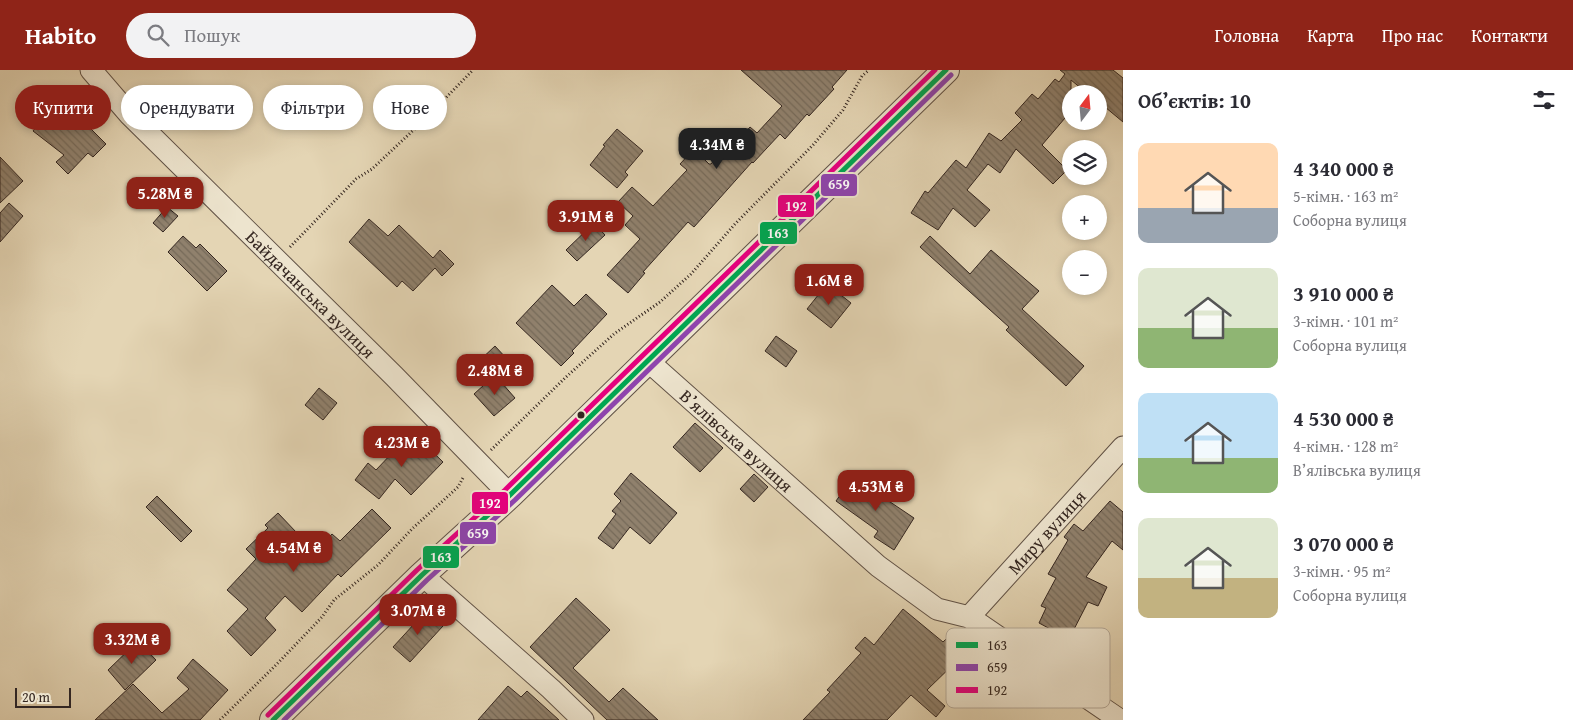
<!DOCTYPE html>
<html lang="uk">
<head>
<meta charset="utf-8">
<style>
  body { margin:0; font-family:"Gentium Book Plus",serif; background:#f2f2f3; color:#2b2b33; height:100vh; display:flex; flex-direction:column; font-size:19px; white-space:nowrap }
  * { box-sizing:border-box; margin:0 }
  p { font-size:16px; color:#7c7c81 }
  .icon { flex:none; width:28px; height:28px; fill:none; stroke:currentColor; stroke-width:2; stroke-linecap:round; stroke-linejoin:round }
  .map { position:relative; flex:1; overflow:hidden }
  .sheet { display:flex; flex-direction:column; background:#fff; width:450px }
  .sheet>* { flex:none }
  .hud { position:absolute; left:15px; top:15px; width:475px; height:45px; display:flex; gap:10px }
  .needle { width:32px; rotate:16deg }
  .tools { position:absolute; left:1062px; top:15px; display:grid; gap:10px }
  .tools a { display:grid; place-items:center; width:45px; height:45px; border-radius:50%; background:#fff; box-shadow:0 2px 8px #0003; font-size:25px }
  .scale { position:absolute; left:15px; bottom:12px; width:56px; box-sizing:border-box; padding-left:5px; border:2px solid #352721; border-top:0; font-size:14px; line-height:18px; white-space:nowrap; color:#352721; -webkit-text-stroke:4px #ede4ce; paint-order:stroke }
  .price { position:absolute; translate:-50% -42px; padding:0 11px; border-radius:10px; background:#8f2418; color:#fff; font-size:16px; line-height:32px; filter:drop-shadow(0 1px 2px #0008) }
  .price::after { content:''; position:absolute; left:50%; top:30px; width:15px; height:11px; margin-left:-8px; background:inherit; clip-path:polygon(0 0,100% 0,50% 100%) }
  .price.on { background:#222; color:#fff }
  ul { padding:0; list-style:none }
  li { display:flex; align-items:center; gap:15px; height:125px; padding:0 15px }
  li span { display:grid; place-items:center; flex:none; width:140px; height:100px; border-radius:10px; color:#555 }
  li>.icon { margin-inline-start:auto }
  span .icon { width:60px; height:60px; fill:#fffc; stroke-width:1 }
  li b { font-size:21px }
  h2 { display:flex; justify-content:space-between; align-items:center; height:60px; padding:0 15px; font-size:21px }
  .chip { padding:0 18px; border-radius:22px; background:#fff; box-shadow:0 2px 8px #0003; font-size:18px; line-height:45px }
  .chip.on { background:#8f2418; color:#fff }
  header { display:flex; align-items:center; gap:30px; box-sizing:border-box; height:70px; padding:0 25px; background:#8f2418; color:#fff }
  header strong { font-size:24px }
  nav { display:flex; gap:28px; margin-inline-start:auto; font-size:18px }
  .search { width:350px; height:45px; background:#f2f2f3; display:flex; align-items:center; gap:12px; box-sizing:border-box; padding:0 18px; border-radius:28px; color:#7c7c81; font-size:19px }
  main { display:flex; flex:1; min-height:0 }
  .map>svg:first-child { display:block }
</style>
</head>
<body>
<header>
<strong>Habito</strong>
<div class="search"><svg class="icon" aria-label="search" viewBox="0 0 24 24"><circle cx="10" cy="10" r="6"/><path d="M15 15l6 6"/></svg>Пошук</div>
<nav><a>Головна</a><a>Карта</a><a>Про нас</a><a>Контакти</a></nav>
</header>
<main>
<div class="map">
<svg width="1123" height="650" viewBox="0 0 1123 650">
  <defs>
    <pattern id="building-back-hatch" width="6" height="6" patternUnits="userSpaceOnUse" patternTransform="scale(1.25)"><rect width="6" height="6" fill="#90816d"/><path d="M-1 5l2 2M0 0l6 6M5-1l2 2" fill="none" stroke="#766a59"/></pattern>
  </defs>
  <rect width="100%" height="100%" fill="#e4d5b4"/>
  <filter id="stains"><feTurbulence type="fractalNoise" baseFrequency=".004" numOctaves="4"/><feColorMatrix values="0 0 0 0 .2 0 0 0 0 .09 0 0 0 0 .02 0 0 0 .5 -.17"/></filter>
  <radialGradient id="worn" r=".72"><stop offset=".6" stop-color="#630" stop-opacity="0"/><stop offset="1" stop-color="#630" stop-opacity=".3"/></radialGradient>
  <path fill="url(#building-back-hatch)" stroke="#352721" d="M 741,0 L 847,0 L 832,17 L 834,19 L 809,46 L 807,44 L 785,69 L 780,64 L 753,93 L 752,92 L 694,157 L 688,152 L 643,202 L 645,203 L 628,223 L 607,205 L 640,169 L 625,155 L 633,146 L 618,132 L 632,117 L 653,136 L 687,100 L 680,94 L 694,79 L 709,94 L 711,94 L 720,83 L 724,86 L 750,57 L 757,63 L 782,36 Z
    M 1060,0 L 1113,0 L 1123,8 L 1123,52 L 1099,32 L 1099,24 L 1088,24 L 1071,10 L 1071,41 L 1042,75 L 1067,100 L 1053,114 L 1016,79 L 1000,103 L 988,94 L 967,120 L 990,140 L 975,157 L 953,138 L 938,160 L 911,143 L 925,121 L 928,123 L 956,90 L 966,98 L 989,63 L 1001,71 L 1022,50 L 1015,43 L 1032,24 L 1038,29 L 1055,9 L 1059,12 L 1065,4 Z
    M 57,31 L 88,56 L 106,74 L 93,87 L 88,83 L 68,104 L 56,92 L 64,85 L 33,61 Z
    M 617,59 L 643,81 L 625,102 L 628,105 L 617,118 L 590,95 L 605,76 L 603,75 Z
    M 0,87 L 23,111 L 0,133 Z
    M 9,133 L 23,146 L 0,172 L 0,143 Z
    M 167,137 L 178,146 L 163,162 L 153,153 Z
    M 369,149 L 388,166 L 399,155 L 433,188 L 440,180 L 454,194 L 442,206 L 435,198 L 413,221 L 402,211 L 397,217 L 349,172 Z
    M 594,153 L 605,165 L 577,191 L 566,180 Z
    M 183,166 L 196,178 L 200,174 L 227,201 L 207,221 L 168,182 Z
    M 930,166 L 970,204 L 991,180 L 1039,221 L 1022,239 L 1084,296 L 1066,316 L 1006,260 L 1009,257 L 920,177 Z
    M 827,214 L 851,233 L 831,258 L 807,239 Z
    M 552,215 L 574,236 L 586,224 L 607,244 L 572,281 L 574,283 L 561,296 L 516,253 Z
    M 776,266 L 797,281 L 786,297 L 765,281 Z
    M 495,276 L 507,289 L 490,304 L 478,292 Z
    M 495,305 L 515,328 L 494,346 L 474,324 Z
    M 319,318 L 337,333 L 323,350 L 305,335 Z
    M 695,353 L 723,378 L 700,402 L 673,377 Z
    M 412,362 L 443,392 L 411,425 L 395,409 L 379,429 L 355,410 L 368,393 L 376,400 Z
    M 631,403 L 677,443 L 650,474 L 630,457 L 613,479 L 598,468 L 616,444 L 612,441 L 621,431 L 614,424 Z
    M 754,404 L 768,417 L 754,432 L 740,419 Z
    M 853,407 L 914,448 L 894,480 L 874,467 L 878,461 L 836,431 Z
    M 157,426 L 192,461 L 181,472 L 146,437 Z
    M 1110,431 L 1123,442 L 1123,480 L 1112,471 L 1086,507 L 1107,517 L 1098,536 L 1088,532 L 1069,569 L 1039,553 L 1046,538 L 1041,536 L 1056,508 L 1048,504 L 1068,470 L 1064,467 L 1074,454 L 1083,461 Z
    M 372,439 L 391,458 L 341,507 L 338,504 L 302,542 L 285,526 L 265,548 L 276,560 L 251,586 L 227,561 L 248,539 L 227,520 L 256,489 L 246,479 L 268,458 L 265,455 L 278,443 L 315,482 L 332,464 L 340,471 Z
    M 576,528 L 610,560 L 573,598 L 609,632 L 623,618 L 658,650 L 607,650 L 530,577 Z
    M 903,539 L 943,572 L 946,569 L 962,586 L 927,620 L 945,636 L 936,647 L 911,625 L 887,650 L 803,650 L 830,622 L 827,620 L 861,583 L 855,578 L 865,567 L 874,575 Z
    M 426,541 L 443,556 L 410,592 L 393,577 Z
    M 138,571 L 156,590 L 125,620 L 108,600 Z
    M 193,589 L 228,620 L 200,650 L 95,650 L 133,614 L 162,643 L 189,619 L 177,608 Z
    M 508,616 L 521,627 L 527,621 L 559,650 L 478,650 Z"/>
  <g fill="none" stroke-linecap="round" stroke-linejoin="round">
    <defs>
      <g id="minor">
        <path id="s1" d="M 91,0 L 129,44 L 394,306 L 510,425"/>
        <path id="s2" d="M 648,291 L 878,496 L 937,539 L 969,547 L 1120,650"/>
        <path d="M 422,505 L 551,619 L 583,650"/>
        <path id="s3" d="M 969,547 L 1123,377"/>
      </g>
      <path id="tertiary" d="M 273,650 L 422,505 L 510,425 L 946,0"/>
    </defs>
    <use href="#minor" stroke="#615246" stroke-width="23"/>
    <use href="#tertiary" stroke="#615246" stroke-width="28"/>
    <path stroke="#352721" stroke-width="3" stroke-dasharray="1 2.5" stroke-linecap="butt" d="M 290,177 L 356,109 L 372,99 L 422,52 L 473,0
      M 491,380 L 566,307 L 614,264 L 660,232 L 691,204 L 735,154 L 813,75 L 843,40 L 862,6 L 869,0
      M 220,650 L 277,594 L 322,547 L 334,530 L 378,495 L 413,458 L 458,417 L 464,406"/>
    <use href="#minor" stroke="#ede4ce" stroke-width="21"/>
    <use href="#tertiary" stroke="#ede4ce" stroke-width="26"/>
    <defs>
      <path id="bus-1" d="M 273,650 L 422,505 L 510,425 L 946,0"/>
      <path id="bus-2" d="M 284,650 L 427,510 L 515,430 L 951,5"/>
      <path id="bus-3" d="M 268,645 L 417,500 L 505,420 L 935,0"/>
    </defs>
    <use href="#bus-1" stroke="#ede4ce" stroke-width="9"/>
    <use href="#bus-2" stroke="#ede4ce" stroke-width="9"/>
    <use href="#bus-3" stroke="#ede4ce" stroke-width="9"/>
    <use href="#bus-1" stroke="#00a651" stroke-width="5"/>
    <use href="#bus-2" stroke="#8e44ad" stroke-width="5"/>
    <use href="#bus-3" stroke="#e5007d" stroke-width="5"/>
  </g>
  <circle fill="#352721" stroke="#ede4ce" stroke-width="2" cx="581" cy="345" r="4.5"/>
  <g text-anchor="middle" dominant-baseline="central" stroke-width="5" stroke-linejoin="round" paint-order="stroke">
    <g font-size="18" fill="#352721" stroke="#ede4ce">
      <text stroke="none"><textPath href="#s1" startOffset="314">Байдачанська вулиця</textPath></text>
      <text stroke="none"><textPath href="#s2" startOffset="119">В’ялівська вулиця</textPath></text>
      <text stroke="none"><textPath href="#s3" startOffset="115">Миру вулиця</textPath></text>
    </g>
  </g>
  <rect x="946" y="558" width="164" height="80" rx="8" fill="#ede4ce" stroke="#b6ab9a" stroke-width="1"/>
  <rect x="956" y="572" width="22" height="6" fill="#00a651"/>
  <rect x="956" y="594" width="22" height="7" fill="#8e44ad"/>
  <rect x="956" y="617" width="22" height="6" fill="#e5007d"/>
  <g font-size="14" fill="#352721">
    <text x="987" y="580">163</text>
    <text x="987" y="602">659</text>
    <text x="987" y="625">192</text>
  </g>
  <g stroke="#ede4ce" stroke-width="2">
    <rect x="820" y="103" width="38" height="24" rx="5" fill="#8e44ad"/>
    <rect x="777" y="124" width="38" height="24" rx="5" fill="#e5007d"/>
    <rect x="759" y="151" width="39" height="24" rx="5" fill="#00a651"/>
    <rect x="471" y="421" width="38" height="24" rx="5" fill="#e5007d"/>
    <rect x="459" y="451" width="38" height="24" rx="5" fill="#8e44ad"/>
    <rect x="422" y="475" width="38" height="24" rx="5" fill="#00a651"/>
  </g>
  <g font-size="14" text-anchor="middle" font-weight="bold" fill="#fff">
    <text x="839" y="119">659</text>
    <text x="796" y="141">192</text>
    <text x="778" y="168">163</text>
    <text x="490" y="438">192</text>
    <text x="478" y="468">659</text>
    <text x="441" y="492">163</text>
  </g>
  <rect width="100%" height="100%" filter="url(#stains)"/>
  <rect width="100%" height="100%" fill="url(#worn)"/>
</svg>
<div class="tools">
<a><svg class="needle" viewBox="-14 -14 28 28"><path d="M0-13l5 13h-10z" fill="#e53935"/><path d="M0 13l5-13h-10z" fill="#7c7c81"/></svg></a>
<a><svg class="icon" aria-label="layers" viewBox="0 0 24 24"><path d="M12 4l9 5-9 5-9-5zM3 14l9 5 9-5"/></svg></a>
<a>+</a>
<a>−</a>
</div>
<div class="scale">20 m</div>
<b class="price on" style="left:717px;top:100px">4.34M ₴</b>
<b class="price" style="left:165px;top:149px">5.28M ₴</b>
<b class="price" style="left:586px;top:172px">3.91M ₴</b>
<b class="price" style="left:829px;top:236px">1.6M ₴</b>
<b class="price" style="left:495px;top:326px">2.48M ₴</b>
<b class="price" style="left:402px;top:398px">4.23M ₴</b>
<b class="price" style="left:876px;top:442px">4.53M ₴</b>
<b class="price" style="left:294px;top:503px">4.54M ₴</b>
<b class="price" style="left:418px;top:566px">3.07M ₴</b>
<b class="price" style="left:132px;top:595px">3.32M ₴</b>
<div class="hud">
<a class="chip on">Купити</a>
<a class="chip">Орендувати</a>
<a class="chip">Фільтри</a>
<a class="chip">Нове</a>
</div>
</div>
<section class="sheet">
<h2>Об’єктів: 10<svg class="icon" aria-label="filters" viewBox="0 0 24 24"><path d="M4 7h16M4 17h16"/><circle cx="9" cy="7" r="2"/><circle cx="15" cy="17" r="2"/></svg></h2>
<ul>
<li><span style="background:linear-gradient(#ffd9b3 65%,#9aa5b1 0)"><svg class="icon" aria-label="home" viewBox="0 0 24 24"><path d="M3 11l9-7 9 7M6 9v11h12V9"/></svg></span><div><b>4 340 000 ₴</b><p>5-кімн. · 163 m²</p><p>Соборна вулиця</p></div></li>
<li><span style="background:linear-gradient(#dfe7d0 60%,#8fb573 0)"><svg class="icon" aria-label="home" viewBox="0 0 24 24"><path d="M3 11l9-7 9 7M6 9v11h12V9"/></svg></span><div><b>3 910 000 ₴</b><p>3-кімн. · 101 m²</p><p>Соборна вулиця</p></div></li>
<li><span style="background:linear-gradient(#bfe0f5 65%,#8fb573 0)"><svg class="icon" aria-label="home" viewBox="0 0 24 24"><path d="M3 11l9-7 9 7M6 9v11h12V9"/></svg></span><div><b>4 530 000 ₴</b><p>4-кімн. · 128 m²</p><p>В’ялівська вулиця</p></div></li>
<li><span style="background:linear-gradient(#dfe7d0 60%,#c2b280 0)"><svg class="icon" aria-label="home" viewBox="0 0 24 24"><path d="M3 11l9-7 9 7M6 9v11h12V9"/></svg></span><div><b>3 070 000 ₴</b><p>3-кімн. · 95 m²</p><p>Соборна вулиця</p></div></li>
</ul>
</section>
</main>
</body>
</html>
